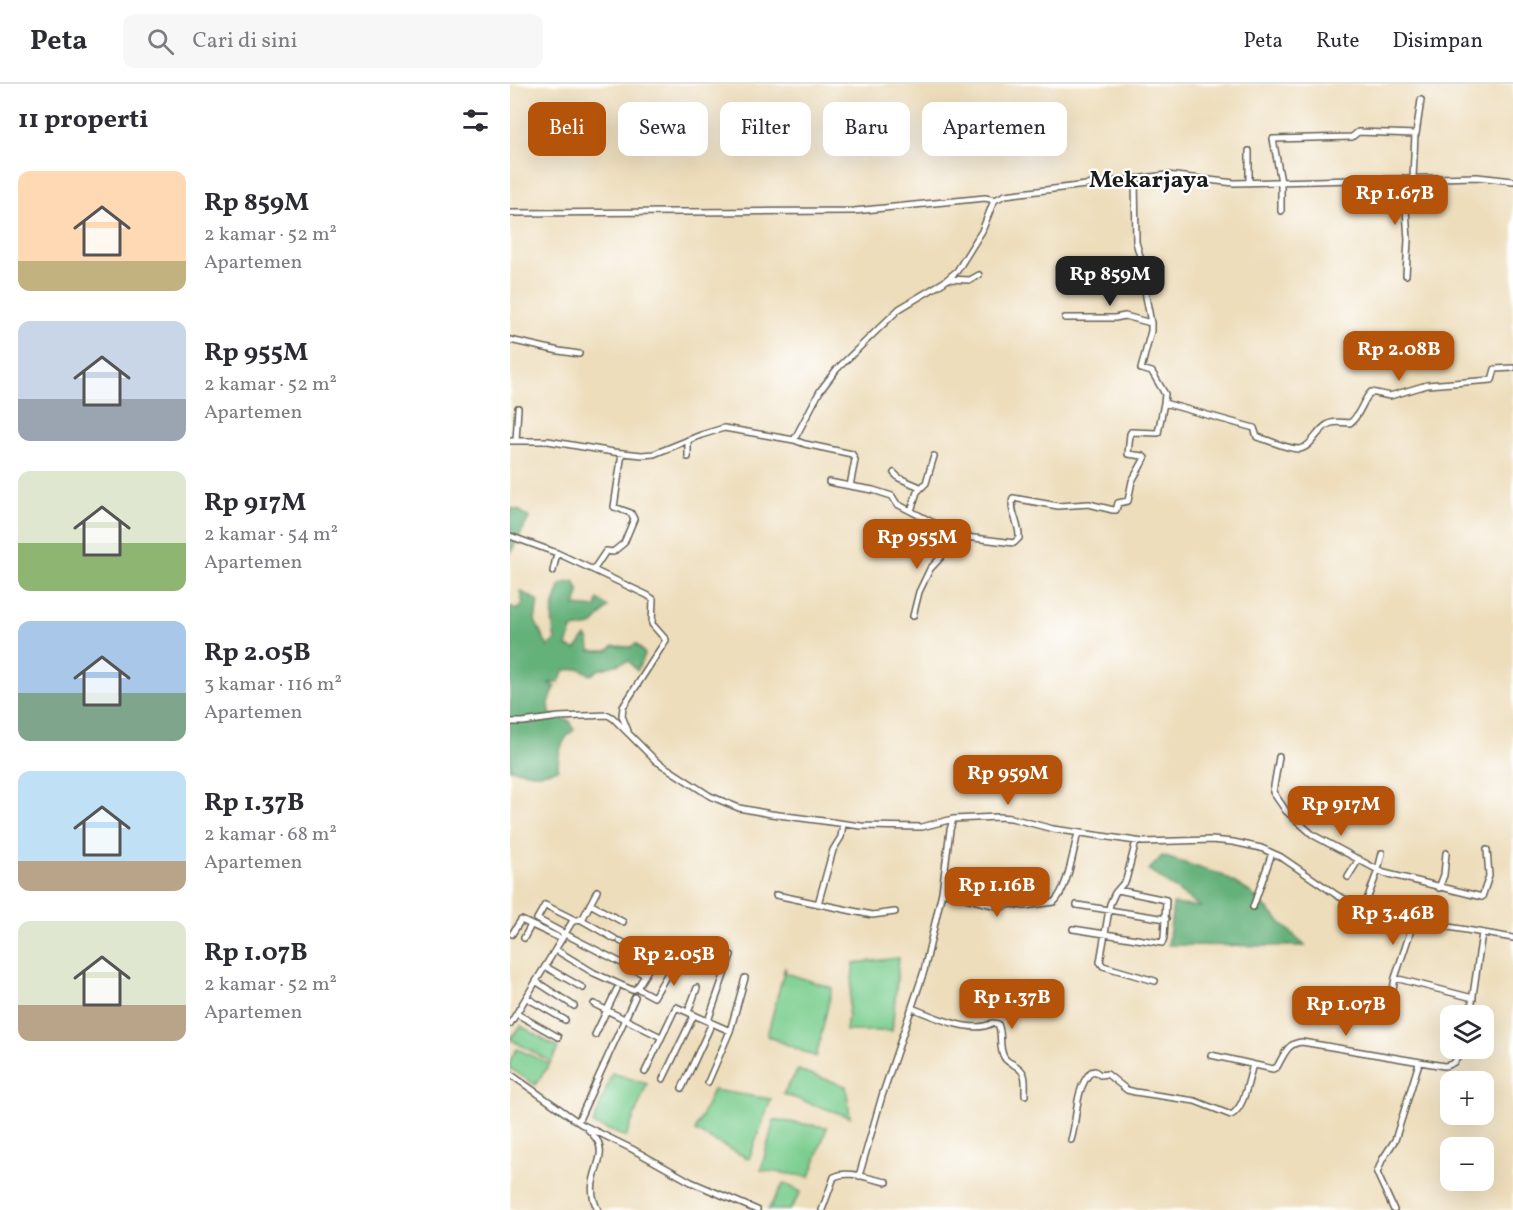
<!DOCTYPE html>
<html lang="id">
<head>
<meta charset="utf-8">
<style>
  body { margin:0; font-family:Vollkorn,serif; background:#f7f7f7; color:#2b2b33; height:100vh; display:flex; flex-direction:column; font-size:22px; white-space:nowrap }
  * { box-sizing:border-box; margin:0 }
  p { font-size:20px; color:#7c7c81 }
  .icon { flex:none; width:33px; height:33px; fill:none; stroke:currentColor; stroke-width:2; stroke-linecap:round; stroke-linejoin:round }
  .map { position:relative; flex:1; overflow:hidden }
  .sheet { display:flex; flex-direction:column; background:#fff; width:510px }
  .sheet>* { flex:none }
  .top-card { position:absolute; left:18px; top:18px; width:570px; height:54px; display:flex; gap:12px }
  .fabs { position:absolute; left:930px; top:921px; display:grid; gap:12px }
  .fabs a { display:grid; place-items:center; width:54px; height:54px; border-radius:12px; background:#fff; box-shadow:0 6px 24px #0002; font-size:30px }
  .price { position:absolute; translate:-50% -51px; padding:0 14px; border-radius:12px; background:#b45309; color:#fff; font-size:20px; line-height:39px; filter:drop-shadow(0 2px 3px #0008) }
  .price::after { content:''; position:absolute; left:50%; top:36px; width:18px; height:14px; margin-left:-9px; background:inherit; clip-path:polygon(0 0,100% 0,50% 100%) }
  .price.active { background:#222; color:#fff }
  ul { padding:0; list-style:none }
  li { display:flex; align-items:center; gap:18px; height:150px; padding:0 18px }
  li span { display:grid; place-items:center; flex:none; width:168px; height:120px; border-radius:12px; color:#555 }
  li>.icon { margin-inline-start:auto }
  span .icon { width:72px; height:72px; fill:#fffc; stroke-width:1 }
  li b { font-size:26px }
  h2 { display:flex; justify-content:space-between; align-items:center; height:72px; padding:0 18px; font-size:26px }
  .tag { padding:0 21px; border-radius:12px; background:#fff; box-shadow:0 6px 24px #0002; font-size:21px; line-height:54px }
  .tag.active { background:#b45309; color:#fff }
  header { display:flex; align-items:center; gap:36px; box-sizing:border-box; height:84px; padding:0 30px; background:#fff; border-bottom:2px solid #e1e1e2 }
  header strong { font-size:28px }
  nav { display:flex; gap:33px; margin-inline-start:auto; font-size:21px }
  .search { width:420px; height:54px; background:#f7f7f7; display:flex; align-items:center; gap:15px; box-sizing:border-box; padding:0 21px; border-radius:12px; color:#7c7c81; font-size:22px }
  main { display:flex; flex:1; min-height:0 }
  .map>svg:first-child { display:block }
</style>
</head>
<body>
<header>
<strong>Peta</strong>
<div class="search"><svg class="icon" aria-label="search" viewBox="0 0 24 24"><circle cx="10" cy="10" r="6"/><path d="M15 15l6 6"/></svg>Cari di sini</div>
<nav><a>Peta</a><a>Rute</a><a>Disimpan</a></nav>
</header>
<main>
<section class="sheet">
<h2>11 properti<svg class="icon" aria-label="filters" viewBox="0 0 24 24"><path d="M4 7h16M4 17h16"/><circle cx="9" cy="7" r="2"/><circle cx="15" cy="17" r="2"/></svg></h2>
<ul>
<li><span style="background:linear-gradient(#ffd9b3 75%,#c2b280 0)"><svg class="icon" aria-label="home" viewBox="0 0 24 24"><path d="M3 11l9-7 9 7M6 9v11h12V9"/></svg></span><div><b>Rp 859M</b><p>2 kamar · 52 m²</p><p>Apartemen</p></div></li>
<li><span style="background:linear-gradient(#c9d6e8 65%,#9aa5b1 0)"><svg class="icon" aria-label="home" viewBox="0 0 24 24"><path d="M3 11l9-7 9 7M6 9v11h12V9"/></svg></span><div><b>Rp 955M</b><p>2 kamar · 52 m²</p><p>Apartemen</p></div></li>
<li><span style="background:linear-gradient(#dfe7d0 60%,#8fb573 0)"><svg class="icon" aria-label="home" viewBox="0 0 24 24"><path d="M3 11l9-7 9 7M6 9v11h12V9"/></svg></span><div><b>Rp 917M</b><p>2 kamar · 54 m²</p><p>Apartemen</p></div></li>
<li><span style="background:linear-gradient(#a9c7e8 60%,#7fa58c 0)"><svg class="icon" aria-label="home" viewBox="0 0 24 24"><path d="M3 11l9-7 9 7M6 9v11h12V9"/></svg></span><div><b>Rp 2.05B</b><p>3 kamar · 116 m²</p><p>Apartemen</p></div></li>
<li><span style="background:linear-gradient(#bfe0f5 75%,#b9a48a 0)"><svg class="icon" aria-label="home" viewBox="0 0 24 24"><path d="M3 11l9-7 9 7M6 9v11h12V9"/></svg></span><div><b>Rp 1.37B</b><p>2 kamar · 68 m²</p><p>Apartemen</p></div></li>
<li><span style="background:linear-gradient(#dfe7d0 70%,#b9a48a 0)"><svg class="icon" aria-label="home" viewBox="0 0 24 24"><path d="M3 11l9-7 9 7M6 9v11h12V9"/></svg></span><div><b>Rp 1.07B</b><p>2 kamar · 52 m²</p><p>Apartemen</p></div></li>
</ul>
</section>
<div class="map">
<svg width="1003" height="1126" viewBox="0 0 1003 1126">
  <rect width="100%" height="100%" fill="#fff"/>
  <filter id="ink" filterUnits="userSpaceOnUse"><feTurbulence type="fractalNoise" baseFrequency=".0167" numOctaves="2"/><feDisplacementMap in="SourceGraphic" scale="12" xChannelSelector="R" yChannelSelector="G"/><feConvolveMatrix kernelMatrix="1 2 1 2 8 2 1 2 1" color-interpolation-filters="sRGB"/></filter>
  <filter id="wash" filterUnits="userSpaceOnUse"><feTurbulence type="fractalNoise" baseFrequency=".008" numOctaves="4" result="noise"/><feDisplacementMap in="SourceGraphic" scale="24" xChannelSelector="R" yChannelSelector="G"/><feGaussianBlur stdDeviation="1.35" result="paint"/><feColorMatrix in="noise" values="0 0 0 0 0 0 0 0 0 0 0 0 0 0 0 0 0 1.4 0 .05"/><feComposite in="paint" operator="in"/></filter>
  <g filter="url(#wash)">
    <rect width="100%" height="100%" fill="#edddbb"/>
    <path fill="#7cce8f" stroke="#4c7556" stroke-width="1.5" d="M 389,874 L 382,947 L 336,947 L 344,879 Z
      M 275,883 L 276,889 L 322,904 L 306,973 L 257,952 Z
      M 11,942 L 48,964 L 41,978 L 0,955 Z
      M 7,965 L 40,980 L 25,1001 L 0,984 L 0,976 Z
      M 288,986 L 336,1002 L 340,1033 L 273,1010 Z
      M 102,989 L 137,1000 L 116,1053 L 83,1040 Z
      M 203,1006 L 261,1015 L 239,1075 L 185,1047 Z
      M 264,1036 L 317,1043 L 300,1093 L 251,1086 Z
      M 274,1099 L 291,1108 L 280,1126 L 258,1126 Z"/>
    <path fill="#65b17a" stroke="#40664b" stroke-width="1.5" d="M 0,424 L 9,426 L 19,434 L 0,470 Z
      M 64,497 L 69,508 L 65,522 L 86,524 L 88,515 L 98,523 L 82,542 L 62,545 L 57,562 L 65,566 L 76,552 L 79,557 L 80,567 L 97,567 L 104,562 L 120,563 L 126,560 L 135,570 L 127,587 L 119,577 L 88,586 L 81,591 L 71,585 L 55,586 L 48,599 L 39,599 L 45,603 L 39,619 L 40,630 L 60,637 L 64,646 C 51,655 48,670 48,685 L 29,690 L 0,685 L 0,522 L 8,526 L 13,519 L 10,507 L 28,517 L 25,537 L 38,563 L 45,556 C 40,532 42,524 51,500 Z
      M 652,772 L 712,791 L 740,808 L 795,862 L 658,861 L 663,820 L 690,823 L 639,786 Z"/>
  </g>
  <g filter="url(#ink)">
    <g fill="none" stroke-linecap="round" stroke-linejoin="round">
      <defs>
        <path id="minor" d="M 739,67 L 739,99
          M 625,94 L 626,158 L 634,187 L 634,202 L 641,239 L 641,247 L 631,285 L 642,288 L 655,310 L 654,319 L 744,344 L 747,353 C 760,356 776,365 789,365 C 802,364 808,343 821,339 C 828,337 833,339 840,339 C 850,332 852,317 861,308 L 880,312 L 917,301 L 982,296 L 985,285 L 1003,284
          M 894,94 L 898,156 L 896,191
          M 903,94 L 905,50
          M 771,127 L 771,98 L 763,55 L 842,53 L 848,48 L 906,50 L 911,16
          M 0,129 L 344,127 L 475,114 L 485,116
          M 438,195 L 460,196 L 469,191
          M 555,234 L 605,234 L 615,232 L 641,239
          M 0,256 L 49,267 L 69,270
          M 284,356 L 295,360 L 342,370 L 345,376 L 340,402 L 363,406 L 382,412 L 387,420 L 422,438 L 440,451 L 504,459 L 509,454 C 510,440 499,427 503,414 L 548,422 L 579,420 L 603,426 L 606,426 L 608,419 L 618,417 L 622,397 L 635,374 L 633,372 L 618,370 L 620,350 L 621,348 L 648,349 L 654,319
          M 0,357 L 38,357 L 103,368 L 132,371 L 144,370 L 191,351 L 214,344 L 284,356 L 310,307 L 326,286 L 389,225 L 434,198 L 447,187 L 472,147 L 483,119 L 485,116 L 495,111 L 657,91 L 724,99 L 967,93 L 1003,97
          M 6,357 L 8,324
          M 178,373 L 178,356
          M 384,389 L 389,394 L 410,403
          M 319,398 L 340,402
          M 401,427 L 407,408 L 416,399 L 418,392 L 424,372
          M 0,452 L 47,469
          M 84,485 L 96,467 L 103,468 L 114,459 L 124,435 L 121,429 L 104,423 L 112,369
          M 43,487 L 47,469 L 137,511 L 143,515 L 142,540 L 156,556 L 113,623 L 112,632 L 118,647
          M 403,532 L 409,508 L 420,485 L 432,472 L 434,460 L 440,451
          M 0,638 L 13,638 L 49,633 L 98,631 L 103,634 L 146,677 L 200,712 L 229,724 L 261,730 L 351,742 L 412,743 L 443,735 L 488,733 L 501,734 L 543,745 L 633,758 L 701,756 L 723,758 L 751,764 L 771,773 L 828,812 L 854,824 L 904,837 L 1003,854
          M 769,673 L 763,708 L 776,727 L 803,751 L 868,786 L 854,824
          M 626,757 L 616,796 L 605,809 L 600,820 L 590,878 L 593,882 L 645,897
          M 872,769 L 868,786 L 874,789 L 972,813 L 979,792 L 977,766
          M 838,793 L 849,775
          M 929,804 L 934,791 L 936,769
          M 432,808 L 491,823 L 502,820 L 514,822 L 544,818 C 558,805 563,767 568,749
          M 266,811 L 362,831 L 385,828
          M 80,820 L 113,838
          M 308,820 L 323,766 L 331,753 L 333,740
          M 567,821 L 656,835
          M 743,823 L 762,769
          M 70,835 L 105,855
          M 563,845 L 652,859 L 654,854 L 656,816 L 608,806
          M 53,849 L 27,835 L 35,821 L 65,836
          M 2,850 L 11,836 L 52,855
          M 14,854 L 21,841
          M 110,857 L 144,875 L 135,891
          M 46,866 L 84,889 L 122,906 L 127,904 L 135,891 L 55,850
          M 36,883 L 73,904
          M 885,894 L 963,914
          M 27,898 L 64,922
          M 127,904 L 144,913 L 162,882 L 144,875
          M 17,914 L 55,936
          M 881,917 L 885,894 L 904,837
          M 84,920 L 151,953
          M 402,924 C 422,932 463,951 482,939 L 488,940 C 493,950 488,963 494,973 C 496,977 497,977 501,979 C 518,988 515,994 515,1011
          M 178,928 L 187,904
          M 7,930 L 48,953
          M 960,932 L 972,849
          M 198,937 L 221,871
          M 0,940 L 62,838 L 73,834 L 87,807
          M 85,951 L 107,905
          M 701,971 L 763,985 L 767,983 C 774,971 777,959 792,958 L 934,982 C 945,981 949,974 951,964
          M 135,988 L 166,923 L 220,947
          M 0,990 L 71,1040 L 122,1065 L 181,1098 L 247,1126
          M 153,995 L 184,931
          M 198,998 L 220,947 L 235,894
          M 172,1004 L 202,939
          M 68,1038 L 125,913
          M 77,1044 C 81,1049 87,1054 89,1060 C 96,1079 72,1097 88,1126
          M 561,1056 C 568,1034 564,1006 581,988 L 585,987 L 590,991 L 597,990 L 617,1006 L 625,1008 L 685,1017 L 721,1031 C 735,1024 738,995 743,981
          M 349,1092 L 372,1012 L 414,887 L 432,808 L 440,746 L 443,735
          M 312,1126 L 324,1093 C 339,1085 361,1096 377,1098
          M 884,1126 L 867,1089 L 872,1076 L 885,1056 L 909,979"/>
      </defs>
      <use href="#minor" stroke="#656054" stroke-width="8"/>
      <use href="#minor" stroke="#fff" stroke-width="5"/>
    </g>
  </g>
  <g text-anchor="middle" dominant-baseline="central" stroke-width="4.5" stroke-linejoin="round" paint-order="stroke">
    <g font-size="24" font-weight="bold" fill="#1c1c1c" stroke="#fff">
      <text x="639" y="97">Mekarjaya</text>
    </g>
  </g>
</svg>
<div class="fabs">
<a><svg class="icon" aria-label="layers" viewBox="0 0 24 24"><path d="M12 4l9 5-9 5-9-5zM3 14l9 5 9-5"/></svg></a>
<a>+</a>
<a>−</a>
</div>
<b class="price" style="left:885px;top:142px">Rp 1.67B</b>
<b class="price active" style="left:600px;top:223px">Rp 859M</b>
<b class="price" style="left:889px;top:298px">Rp 2.08B</b>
<b class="price" style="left:407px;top:486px">Rp 955M</b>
<b class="price" style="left:498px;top:722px">Rp 959M</b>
<b class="price" style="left:831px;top:753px">Rp 917M</b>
<b class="price" style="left:487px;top:834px">Rp 1.16B</b>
<b class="price" style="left:883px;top:862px">Rp 3.46B</b>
<b class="price" style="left:164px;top:903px">Rp 2.05B</b>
<b class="price" style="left:502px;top:946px">Rp 1.37B</b>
<b class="price" style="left:836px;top:953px">Rp 1.07B</b>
<div class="top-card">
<a class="tag active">Beli</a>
<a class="tag">Sewa</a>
<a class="tag">Filter</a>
<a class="tag">Baru</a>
<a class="tag">Apartemen</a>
</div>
</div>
</main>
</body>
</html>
